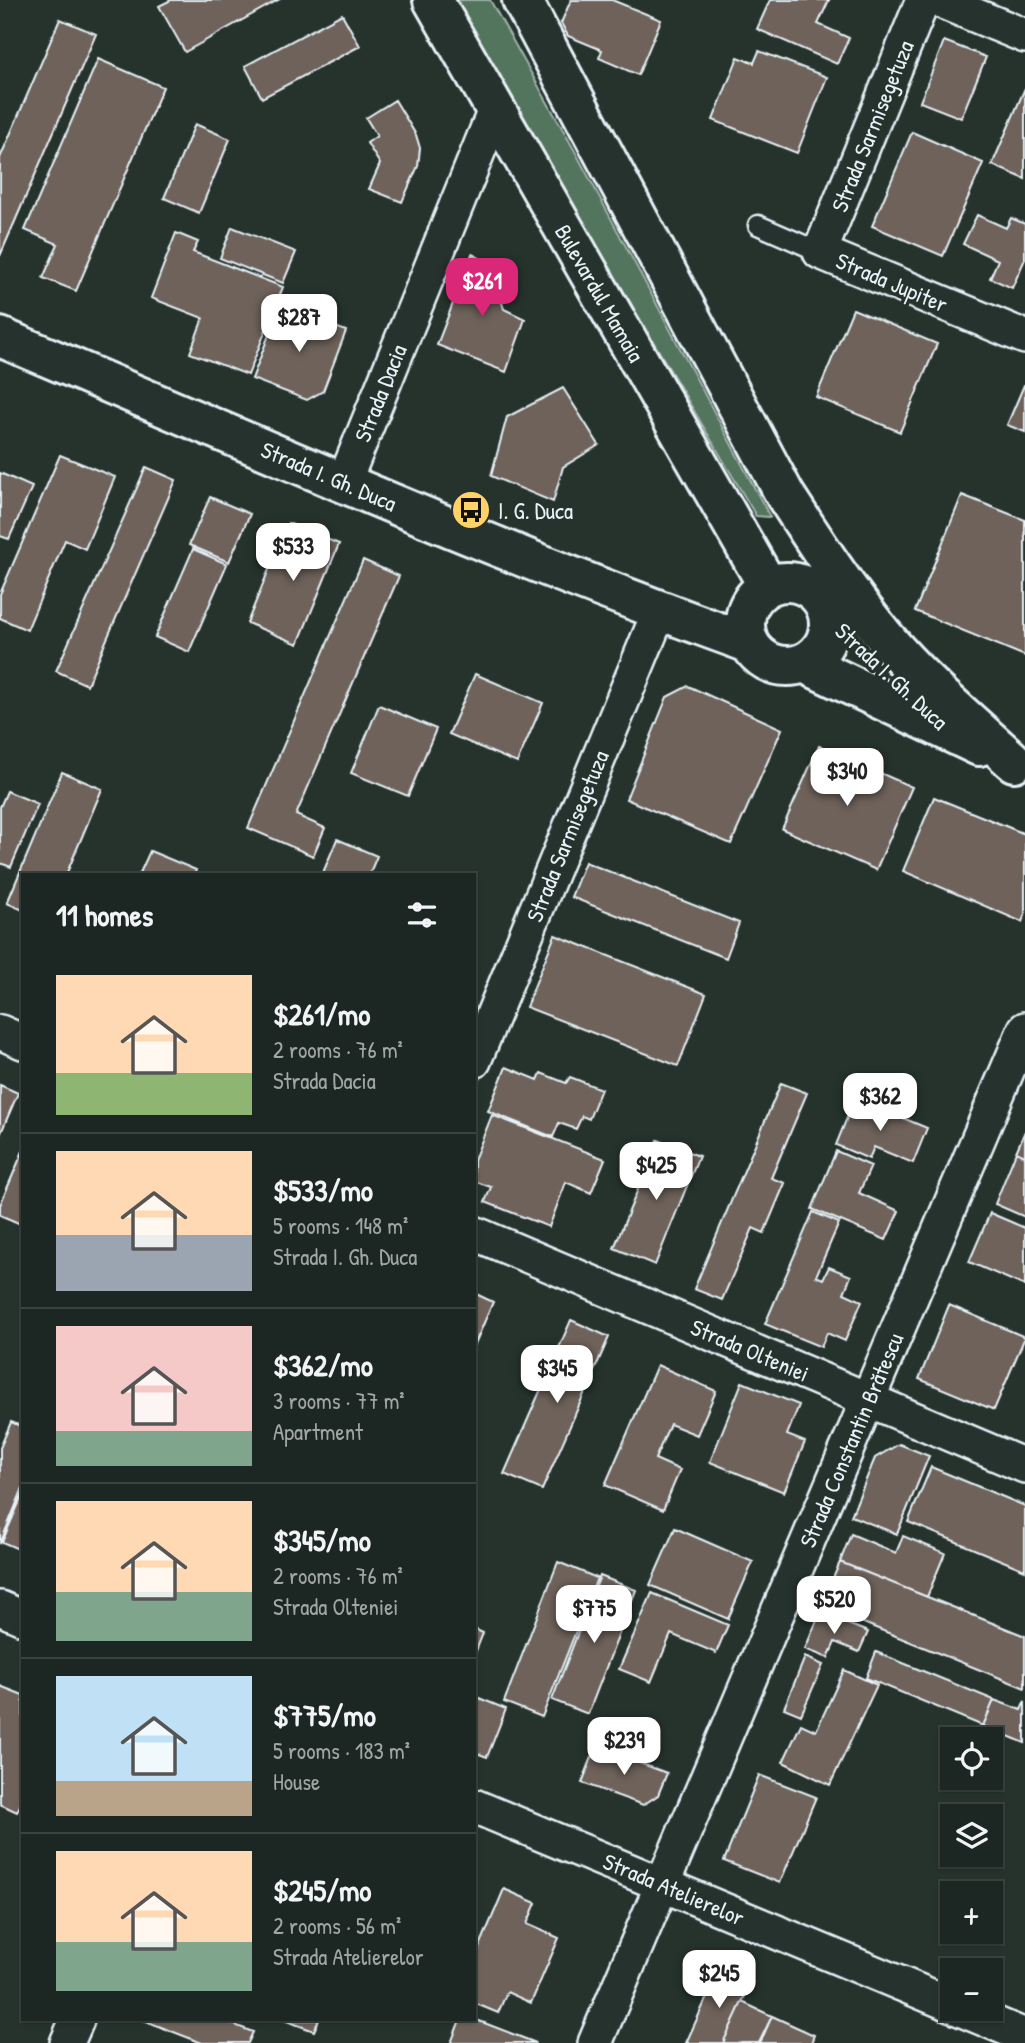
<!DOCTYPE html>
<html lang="en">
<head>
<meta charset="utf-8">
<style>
  body { margin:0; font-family:"Patrick Hand",sans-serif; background:#252e2a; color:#f1f3f6; height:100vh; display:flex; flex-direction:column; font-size:26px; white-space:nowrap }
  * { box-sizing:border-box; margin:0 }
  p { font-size:23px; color:#a0a5a5 }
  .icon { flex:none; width:38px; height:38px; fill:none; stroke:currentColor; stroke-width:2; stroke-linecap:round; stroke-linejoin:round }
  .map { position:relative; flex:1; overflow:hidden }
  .panel { position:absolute; left:21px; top:873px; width:455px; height:1148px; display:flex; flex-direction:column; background:#1c2622; border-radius:0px; box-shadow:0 2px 5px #0004,0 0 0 2px #3a4340 }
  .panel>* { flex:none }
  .controls { position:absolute; left:940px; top:1727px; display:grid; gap:14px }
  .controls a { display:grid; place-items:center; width:63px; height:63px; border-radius:0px; background:#1c2622; box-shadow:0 2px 5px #0004,0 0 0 2px #3a4340; font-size:35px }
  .price { position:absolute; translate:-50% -60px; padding:0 16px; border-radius:14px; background:#fff; color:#222; font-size:23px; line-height:46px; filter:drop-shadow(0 2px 4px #0008) }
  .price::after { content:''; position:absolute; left:50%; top:42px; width:21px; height:16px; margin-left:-10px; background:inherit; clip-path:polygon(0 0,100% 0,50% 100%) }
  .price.current { background:#db2777; color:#fff }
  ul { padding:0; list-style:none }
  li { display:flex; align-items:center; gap:21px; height:175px; padding:0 35px }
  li+li { border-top:2px solid #3a4340 }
  li span { display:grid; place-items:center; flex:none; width:196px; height:140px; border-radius:0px; color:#555 }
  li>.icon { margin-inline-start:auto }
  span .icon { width:84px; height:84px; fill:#fffc; stroke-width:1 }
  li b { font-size:30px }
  h2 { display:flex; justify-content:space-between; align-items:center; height:84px; padding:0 35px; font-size:30px }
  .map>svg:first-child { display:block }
</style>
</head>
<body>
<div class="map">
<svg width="1025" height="2043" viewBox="0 0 1025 2043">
  <rect width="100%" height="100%" fill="#26332d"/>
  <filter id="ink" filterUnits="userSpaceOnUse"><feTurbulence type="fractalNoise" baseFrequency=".0143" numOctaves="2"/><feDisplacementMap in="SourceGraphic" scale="14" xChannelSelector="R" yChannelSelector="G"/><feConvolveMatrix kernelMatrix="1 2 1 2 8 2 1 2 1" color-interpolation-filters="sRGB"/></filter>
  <g filter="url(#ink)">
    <path fill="#53745d" stroke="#9eb2aa" stroke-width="2" d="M 456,0 L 490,0 L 576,153 L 770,517 L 756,516 L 550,166 Z"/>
    <path fill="#6e625a" stroke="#e8f1f8" stroke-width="2" d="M 171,0 L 278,0 L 185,52 L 159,6 Z
      M 571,0 L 612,0 L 661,20 L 638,75 L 599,58 L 602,50 L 568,36 L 561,23 Z
      M 770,0 L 829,0 L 818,24 L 849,38 L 837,64 L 757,29 Z
      M 342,14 L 360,46 L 262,98 L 245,66 Z
      M 60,19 L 96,34 L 0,256 L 0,158 Z
      M 944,41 L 986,57 L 961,118 L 920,102 Z
      M 759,51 L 827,77 L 797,153 L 713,120 L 738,57 L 754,63 Z
      M 98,59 L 163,87 L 76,291 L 43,278 L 58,244 L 25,230 Z
      M 1025,88 L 1025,179 L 992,165 Z
      M 395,100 L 416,135 L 420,148 L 418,166 L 402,202 L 369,189 L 380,164 L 367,143 L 377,136 L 366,118 Z
      M 195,124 L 230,139 L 199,213 L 164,198 Z
      M 912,132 L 983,163 L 943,256 L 872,226 Z
      M 977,215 L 1006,228 L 1011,218 L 1025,224 L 1025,259 L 1012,288 L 990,278 L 998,260 L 963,244 Z
      M 232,227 L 296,252 L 283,283 L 220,258 Z
      M 176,233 L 198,242 L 193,252 L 283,287 L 248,375 L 190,353 L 203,318 L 151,298 Z
      M 472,254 L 506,272 L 499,293 L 504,309 L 525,319 L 506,372 L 437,345 Z
      M 280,306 L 346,331 L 323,391 L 307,400 L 252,379 Z
      M 853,309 L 937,344 L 900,432 L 816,397 Z
      M 1024,385 L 1025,385 L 1025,432 L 1007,425 Z
      M 563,388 L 599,445 L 563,467 L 553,502 L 491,476 L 507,417 Z
      M 60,455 L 115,477 L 85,549 L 65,540 L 27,630 L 0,618 L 0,594 Z
      M 146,467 L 176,480 L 87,685 L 56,671 Z
      M 0,473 L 32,487 L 9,539 L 0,536 Z
      M 962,495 L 1025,520 L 1025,656 L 915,611 Z
      M 210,497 L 250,514 L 229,562 L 189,545 Z
      M 288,523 L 339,544 L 298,644 L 247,623 Z
      M 193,549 L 227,564 L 189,652 L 155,637 Z
      M 363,560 L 399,576 L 296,815 L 325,828 L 313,856 L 248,828 Z
      M 475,674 L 543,703 L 517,763 L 449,734 Z
      M 688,686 L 782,729 L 731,844 L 626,799 L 667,697 Z
      M 379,705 L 436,729 L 408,796 L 351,773 Z
      M 819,746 L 912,787 L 876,870 L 782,829 Z
      M 62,772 L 102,789 L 66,875 L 23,875 L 23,910 L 7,903 Z
      M 7,791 L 38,804 L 11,867 L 0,863 L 0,807 Z
      M 934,797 L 1025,834 L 1025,914 L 1022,922 L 903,871 Z
      M 337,839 L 377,856 L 369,875 L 322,875 Z
      M 150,851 L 196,870 L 194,875 L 139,875 Z
      M 585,862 L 739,923 L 726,958 L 571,897 Z
      M 555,935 L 706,994 L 678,1066 L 526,1007 Z
      M 506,1067 L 538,1080 L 541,1073 L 566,1083 L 570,1077 L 601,1089 L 589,1119 L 582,1116 L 576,1129 L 559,1123 L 553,1137 L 488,1111 Z
      M 781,1083 L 807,1093 L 771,1178 L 785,1183 L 764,1233 L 753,1228 L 722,1300 L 694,1289 Z
      M 0,1085 L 18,1093 L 0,1135 Z
      M 855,1098 L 927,1128 L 913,1163 L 874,1147 L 869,1159 L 836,1145 Z
      M 492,1115 L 605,1159 L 591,1193 L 566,1182 L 549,1227 L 485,1202 L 491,1187 L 474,1181 L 474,1160 Z
      M 1025,1131 L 1025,1156 L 1016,1152 Z
      M 658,1140 L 699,1156 L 655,1265 L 614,1248 Z
      M 23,1151 L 23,1225 L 0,1215 L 0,1205 Z
      M 836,1151 L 871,1166 L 859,1193 L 899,1211 L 886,1240 L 812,1209 Z
      M 1016,1152 L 1025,1156 L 1025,1217 L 995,1204 Z
      M 813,1212 L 839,1223 L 816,1276 L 823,1279 L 829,1267 L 851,1276 L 844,1293 L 862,1301 L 845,1341 L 827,1333 L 821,1347 L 765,1324 Z
      M 990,1213 L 1025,1228 L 1025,1286 L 969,1262 Z
      M 474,1293 L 493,1302 L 474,1346 Z
      M 949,1305 L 1025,1337 L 994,1410 L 919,1379 Z
      M 571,1320 L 609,1337 L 542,1490 L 504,1474 Z
      M 657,1365 L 716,1391 L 697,1435 L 670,1424 L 655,1459 L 680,1470 L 663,1510 L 605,1485 Z
      M 742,1382 L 799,1405 L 787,1435 L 805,1442 L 784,1492 L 710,1462 Z
      M 11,1422 L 23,1427 L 23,1488 L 0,1544 L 0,1448 Z
      M 899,1444 L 929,1456 L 897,1534 L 851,1516 L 875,1458 Z
      M 931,1467 L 1025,1506 L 1025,1570 L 908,1522 Z
      M 23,1494 L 23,1551 L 2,1542 Z
      M 675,1528 L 753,1562 L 728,1619 L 650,1585 Z
      M 851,1534 L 896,1553 L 903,1536 L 945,1553 L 927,1597 L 840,1562 Z
      M 558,1562 L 597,1578 L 542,1717 L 504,1702 Z
      M 840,1562 L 1025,1636 L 1025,1688 L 821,1606 Z
      M 600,1576 L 636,1590 L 588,1714 L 552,1700 Z
      M 652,1593 L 728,1625 L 716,1653 L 671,1634 L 651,1682 L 619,1669 Z
      M 820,1613 L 868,1632 L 859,1652 L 835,1642 L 828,1658 L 805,1649 Z
      M 474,1629 L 483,1633 L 474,1656 Z
      M 876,1652 L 994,1700 L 983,1726 L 866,1678 Z
      M 805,1657 L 823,1665 L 801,1715 L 784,1708 Z
      M 844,1670 L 877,1685 L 830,1785 L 783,1762 L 801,1724 L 816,1731 Z
      M 0,1686 L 23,1695 L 23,1799 L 17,1812 L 0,1804 Z
      M 474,1696 L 506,1709 L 487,1757 L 474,1752 Z
      M 994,1700 L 1021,1710 L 1025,1701 L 1025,1743 L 983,1726 Z
      M 596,1747 L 667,1773 L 658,1795 L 643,1805 L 582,1783 Z
      M 759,1775 L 816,1797 L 780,1883 L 724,1861 Z
      M 504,1889 L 536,1903 L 527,1924 L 559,1938 L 531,2003 L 507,1992 L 498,2013 L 474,2003 L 474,1960 Z
      M 719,1971 L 750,1985 L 742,2002 L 723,2043 L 686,2043 Z
      M 742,2002 L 772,2016 L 759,2043 L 723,2043 Z
      M 772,2016 L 814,2035 L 811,2043 L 760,2043 Z
      M 474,2019 L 536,2043 L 451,2043 L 460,2020 Z
      M 143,2020 L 222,2020 L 253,2032 L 248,2043 L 202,2043 Z
      M 284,2020 L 319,2020 L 314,2031 Z"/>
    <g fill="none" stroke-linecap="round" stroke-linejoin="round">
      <defs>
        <path id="lane" d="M 758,225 L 820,252"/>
        <path id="street" d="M 923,0 L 820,252 L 1025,337
          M 938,0 L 1025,36
          M 344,482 L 495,110
          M 0,1032 L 23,1042
          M 474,1061 L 659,612
          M 474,1233 L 1025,1466
          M 0,1608 L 23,1618
          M 474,1806 L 952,2005
          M 960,2009 L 1025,2036
          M 67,2043 L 77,2020
          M 595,2043 L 1025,1029"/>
        <path id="secondary" d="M 433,0 L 768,586
          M 522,0 L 785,495 C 816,543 847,591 883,635 C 922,682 969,721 1014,762
          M 0,337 C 249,442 495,552 749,643
          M745 624a42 42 0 1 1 84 0a42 42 0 1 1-84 0Z
          M 804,663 L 979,746"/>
      </defs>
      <use href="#lane" stroke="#e8f1f8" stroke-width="23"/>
      <use href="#street" stroke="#e8f1f8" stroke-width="38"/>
      <use href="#secondary" stroke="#e8f1f8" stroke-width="44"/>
      <use href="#lane" stroke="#26332d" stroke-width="18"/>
      <use href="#street" stroke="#26332d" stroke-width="33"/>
      <use href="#secondary" stroke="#26332d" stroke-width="38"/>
    </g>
  </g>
  <defs>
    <symbol id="bus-disc" viewBox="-11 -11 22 22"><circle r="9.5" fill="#ffd166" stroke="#26332d"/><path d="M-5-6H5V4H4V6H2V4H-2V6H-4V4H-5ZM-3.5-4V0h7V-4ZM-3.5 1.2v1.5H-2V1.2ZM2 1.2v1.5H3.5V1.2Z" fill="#111"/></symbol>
  </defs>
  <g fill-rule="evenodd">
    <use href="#bus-disc" x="449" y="488" width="44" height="44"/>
  </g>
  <g text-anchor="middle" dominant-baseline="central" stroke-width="7" stroke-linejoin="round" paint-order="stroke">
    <g font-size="23" fill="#e8f1f8" stroke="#26332d">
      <text transform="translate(872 126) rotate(-68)">Strada Sarmisegetuza</text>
      <text transform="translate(892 282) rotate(23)">Strada Jupiter</text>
      <text transform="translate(600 293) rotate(60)">Bulevardul Mamaia</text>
      <text transform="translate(380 393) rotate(-68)">Strada Dacia</text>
      <text transform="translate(329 476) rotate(23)">Strada I. Gh. Duca</text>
      <text transform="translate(892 676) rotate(43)">Strada I. Gh. Duca</text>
      <text transform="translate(567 836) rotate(-68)">Strada Sarmisegetuza</text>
      <text transform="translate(750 1350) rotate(23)">Strada Olteniei</text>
      <text transform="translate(851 1440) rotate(-67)">Strada Constantin Brătescu</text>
      <text transform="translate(674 1889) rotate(23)">Strada Atelierelor</text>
    </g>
    <g font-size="23" fill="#e8f1f8" stroke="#26332d" text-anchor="start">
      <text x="498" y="510">I. G. Duca</text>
    </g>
  </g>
</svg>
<div class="controls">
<a><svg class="icon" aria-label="locate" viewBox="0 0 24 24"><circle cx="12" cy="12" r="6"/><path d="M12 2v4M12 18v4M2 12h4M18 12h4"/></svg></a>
<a><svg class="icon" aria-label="layers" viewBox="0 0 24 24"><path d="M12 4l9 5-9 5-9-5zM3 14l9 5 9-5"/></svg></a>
<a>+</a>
<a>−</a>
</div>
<b class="price current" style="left:482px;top:318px">$261</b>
<b class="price" style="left:299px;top:354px">$287</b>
<b class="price" style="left:293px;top:583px">$533</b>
<b class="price" style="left:847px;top:808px">$340</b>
<b class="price" style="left:880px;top:1133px">$362</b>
<b class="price" style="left:656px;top:1202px">$425</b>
<b class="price" style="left:557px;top:1405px">$345</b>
<b class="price" style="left:834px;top:1636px">$520</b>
<b class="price" style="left:594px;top:1645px">$775</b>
<b class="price" style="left:624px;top:1777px">$239</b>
<b class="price" style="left:719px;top:2010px">$245</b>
<section class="panel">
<h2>11 homes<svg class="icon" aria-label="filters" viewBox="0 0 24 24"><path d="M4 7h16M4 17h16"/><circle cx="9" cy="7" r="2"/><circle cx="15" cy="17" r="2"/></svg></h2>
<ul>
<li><span style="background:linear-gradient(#ffd9b3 70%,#8fb573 0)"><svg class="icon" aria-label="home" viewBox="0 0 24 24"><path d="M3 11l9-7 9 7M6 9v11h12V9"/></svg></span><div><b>$261/mo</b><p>2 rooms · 76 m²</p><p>Strada Dacia</p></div></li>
<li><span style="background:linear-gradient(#ffd9b3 60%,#9aa5b1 0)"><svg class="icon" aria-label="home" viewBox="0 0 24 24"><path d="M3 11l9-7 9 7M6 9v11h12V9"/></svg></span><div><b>$533/mo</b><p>5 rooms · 148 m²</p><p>Strada I. Gh. Duca</p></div></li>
<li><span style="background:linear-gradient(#f6c9c9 75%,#7fa58c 0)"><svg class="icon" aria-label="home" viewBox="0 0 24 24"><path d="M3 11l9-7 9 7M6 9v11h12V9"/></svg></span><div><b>$362/mo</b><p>3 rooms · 77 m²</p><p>Apartment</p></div></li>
<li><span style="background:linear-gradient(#ffd9b3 65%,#7fa58c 0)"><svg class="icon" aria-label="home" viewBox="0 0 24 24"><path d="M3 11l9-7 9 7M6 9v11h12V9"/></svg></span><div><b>$345/mo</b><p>2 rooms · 76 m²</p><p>Strada Olteniei</p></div></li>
<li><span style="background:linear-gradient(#bfe0f5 75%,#b9a48a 0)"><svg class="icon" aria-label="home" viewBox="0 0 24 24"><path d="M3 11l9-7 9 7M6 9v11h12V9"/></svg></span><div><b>$775/mo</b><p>5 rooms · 183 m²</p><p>House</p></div></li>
<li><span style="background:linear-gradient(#ffd9b3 65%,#7fa58c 0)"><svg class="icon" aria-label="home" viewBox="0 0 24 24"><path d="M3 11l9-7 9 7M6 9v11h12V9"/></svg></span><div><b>$245/mo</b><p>2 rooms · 56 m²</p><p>Strada Atelierelor</p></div></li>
</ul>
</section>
</div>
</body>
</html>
